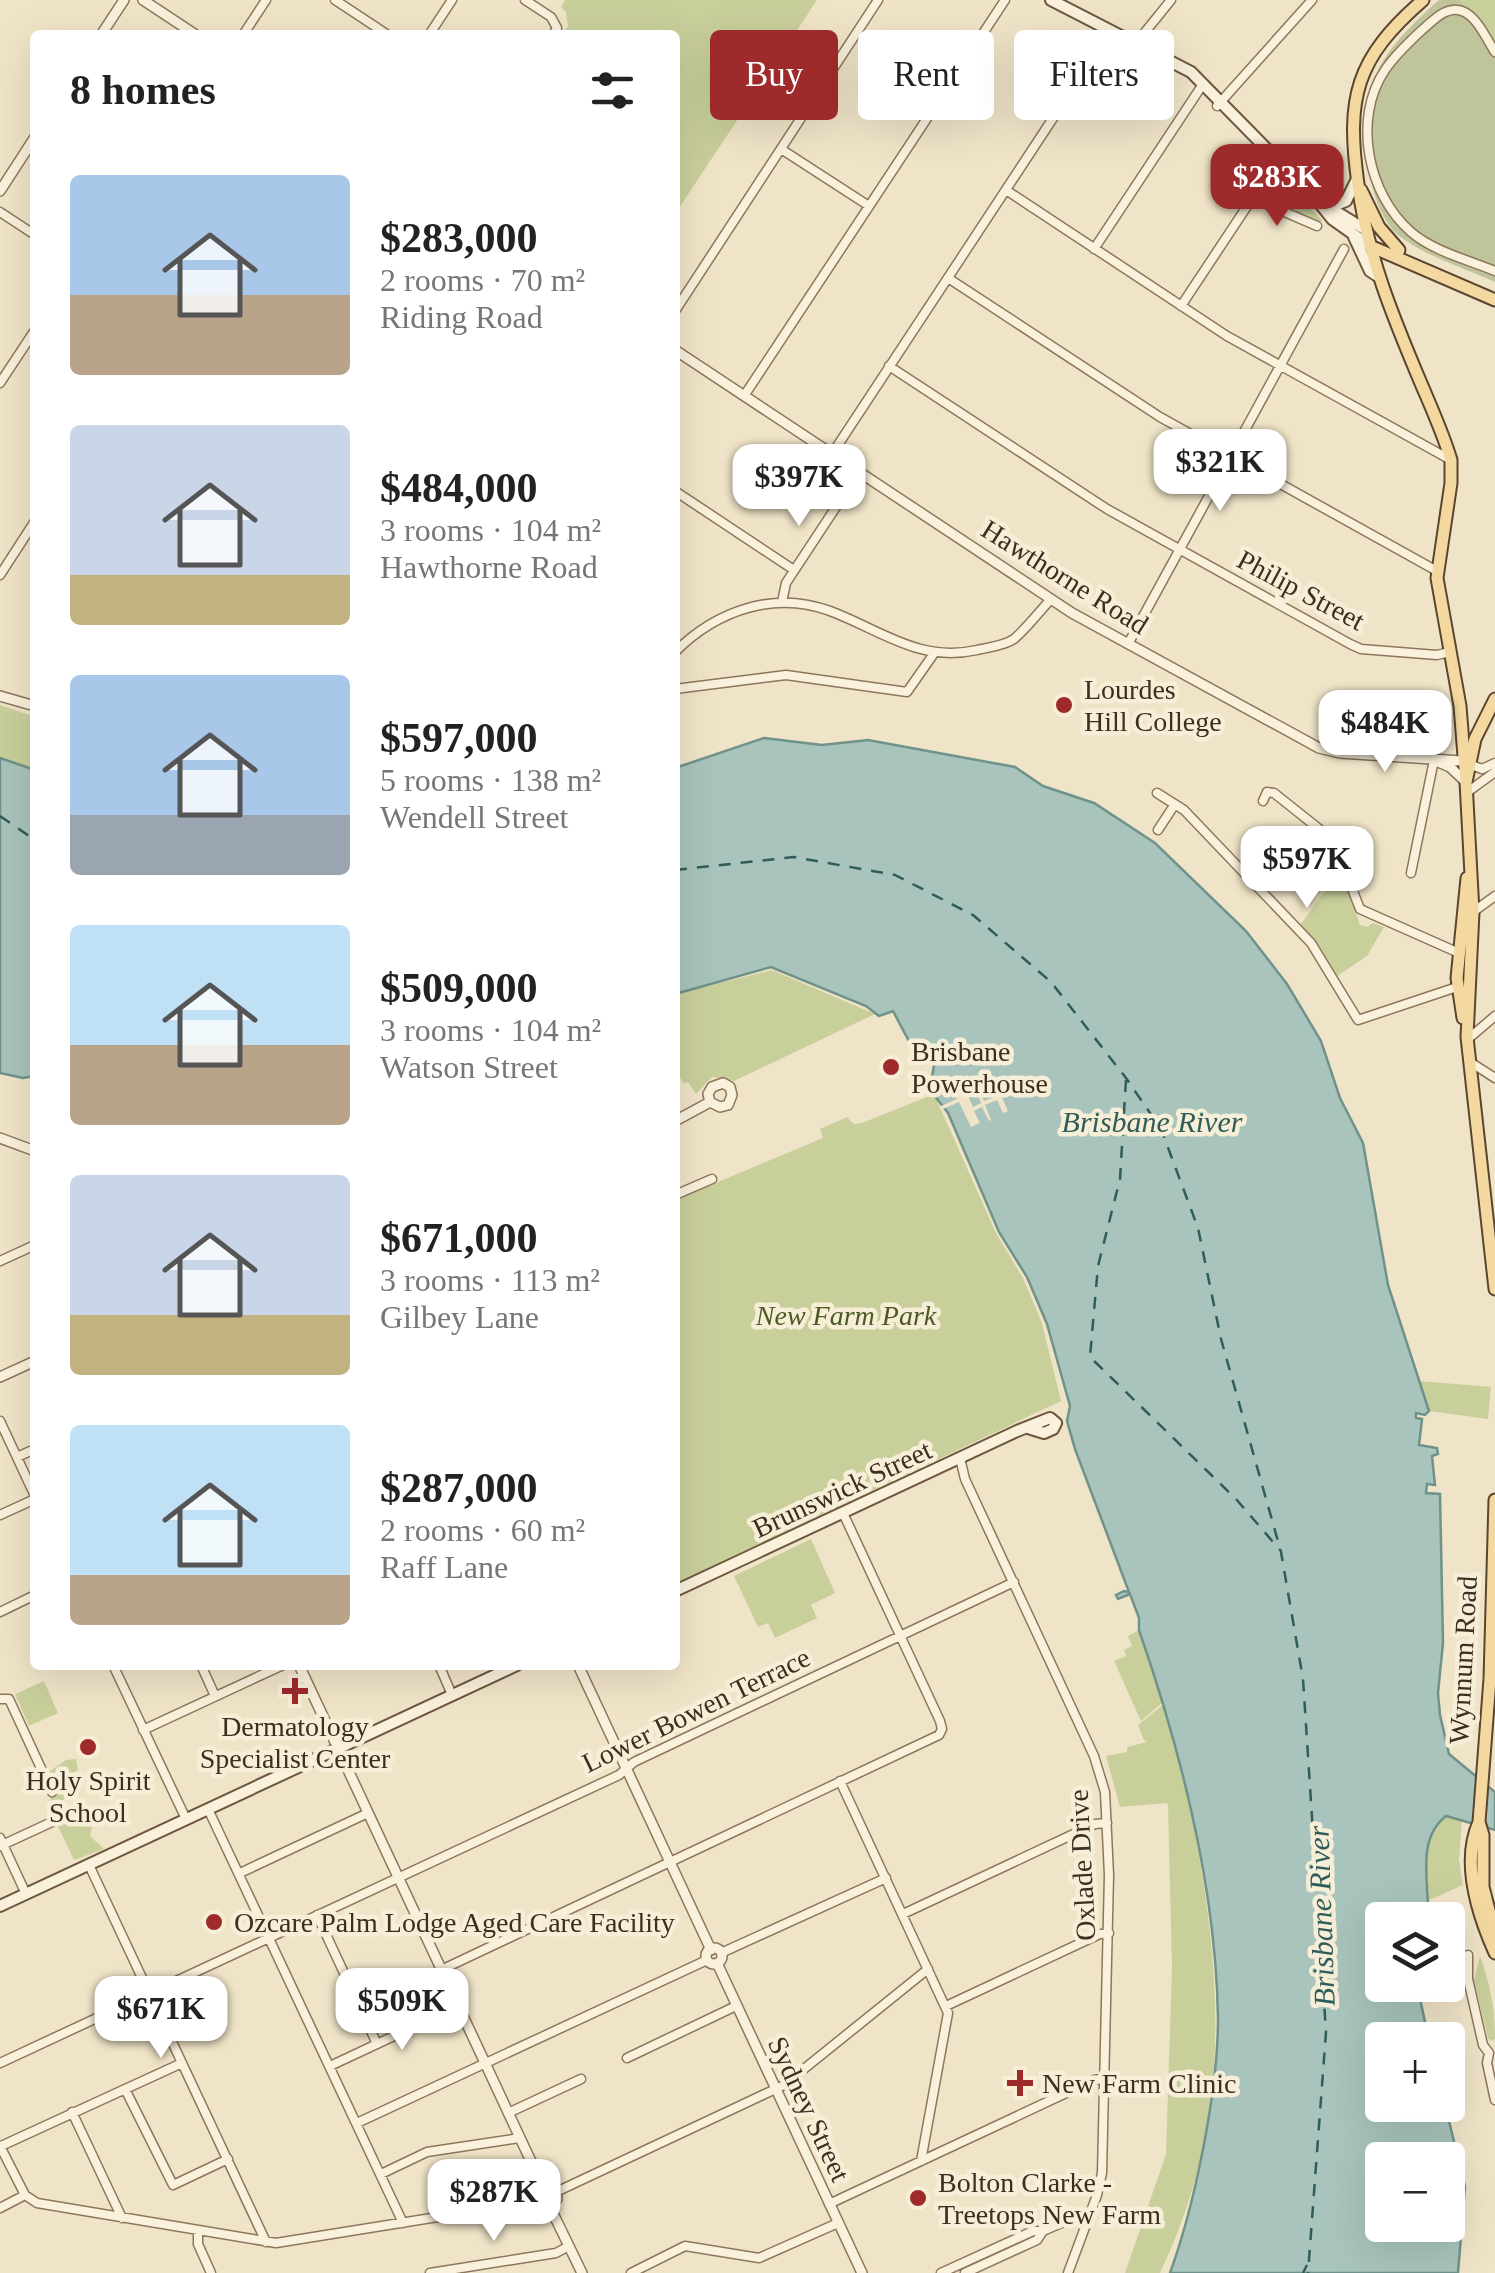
<!DOCTYPE html>
<html lang="en">
<head>
<meta charset="utf-8">
<style>
  body { margin:0; font-family:"Times New Roman",serif; background:#f2f2f2; color:#222; height:100vh; display:flex; flex-direction:column; font-size:38px; white-space:nowrap }
  * { box-sizing:border-box; margin:0 }
  p { font-size:32px; color:#767676 }
  .icon { flex:none; width:55px; height:55px; fill:none; stroke:currentColor; stroke-width:2; stroke-linecap:round; stroke-linejoin:round }
  .map { position:relative; flex:1; overflow:hidden }
  .side { position:absolute; left:30px; top:30px; width:650px; height:1640px; display:flex; flex-direction:column; background:#fff; border-radius:10px; box-shadow:0 10px 40px #0002 }
  .side>* { flex:none }
  .guide { position:absolute; left:710px; top:30px; width:635px; height:90px; display:flex; gap:20px }
  .buttons { position:absolute; left:1365px; top:1902px; display:grid; gap:20px }
  .buttons a { display:grid; place-items:center; width:100px; height:100px; border-radius:10px; background:#fff; box-shadow:0 10px 40px #0002; font-size:50px }
  .price { position:absolute; translate:-50% -85px; padding:0 22px; border-radius:20px; background:#fff; color:#222; font-size:32px; line-height:65px; filter:drop-shadow(0 2px 5px #0008) }
  .price::after { content:''; position:absolute; left:50%; top:60px; width:30px; height:22px; margin-left:-15px; background:inherit; clip-path:polygon(0 0,100% 0,50% 100%) }
  .price.selected { background:#9e2a2b; color:#fff }
  ul { padding:0; list-style:none }
  li { display:flex; align-items:center; gap:30px; height:250px; padding:0 40px }
  li span { display:grid; place-items:center; flex:none; width:280px; height:200px; border-radius:10px; color:#555 }
  li>.icon { margin-inline-start:auto }
  span .icon { width:120px; height:120px; fill:#fffc; stroke-width:1 }
  li b { font-size:42px }
  h2 { display:flex; justify-content:space-between; align-items:center; height:120px; padding:0 40px; font-size:42px }
  .tag { padding:0 35px; border-radius:10px; background:#fff; box-shadow:0 10px 40px #0002; font-size:35px; line-height:90px }
  .tag.selected { background:#9e2a2b; color:#fff }
  .map>svg:first-child { display:block }
</style>
</head>
<body>
<div class="map">
<svg width="1495" height="2273" viewBox="0 0 1495 2273">
  <rect width="100%" height="100%" fill="#f0e4c8"/>
  <path fill="#c9cf9b" d="M 565,0 L 817,0 L 675,214 L 675,35 L 562,35 L 568,26 L 566,12 L 561,7 Z
    M 1460,0 L 1495,0 L 1495,41 Z
    M 1276,176 L 1322,220 L 1319,225 L 1264,198 L 1264,192 Z
    M 0,705 L 35,717 L 35,770 L 0,758 Z
    M 1341,869 L 1360,925 L 1367,927 L 1373,923 L 1384,927 L 1367,956 L 1336,977 L 1301,924 Z
    M 772,970 L 875,1014 L 734,1081 L 712,1077 L 696,1094 L 688,1082 L 683,1083 L 675,1067 L 675,994 Z
    M 934,1094 L 996,1233 L 1023,1278 L 1042,1323 L 1061,1401 L 675,1584 L 675,1200 L 823,1138 L 820,1129 L 847,1117 L 854,1124 L 862,1123 Z
    M 1419,1381 L 1491,1387 L 1488,1419 L 1429,1411 Z
    M 811,1539 L 835,1593 L 811,1605 L 817,1618 L 775,1638 L 768,1623 L 758,1627 L 734,1576 Z
    M 1139,1630 L 1164,1701 L 1141,1721 L 1114,1661 L 1126,1656 L 1124,1650 L 1132,1646 L 1128,1636 Z
    M 44,1681 L 58,1713 L 29,1726 L 15,1694 Z
    M 1165,1703 C 1179,1746 1188,1793 1196,1838 C 1224,1992 1229,2129 1160,2273 L 1125,2273 L 1166,2154 L 1172,1967 L 1168,1806 L 1167,1803 L 1120,1807 L 1106,1756 L 1127,1752 L 1127,1747 L 1147,1742 L 1144,1740 L 1138,1725 Z
    M 76,1759 L 78,1770 L 63,1781 L 72,1791 L 56,1808 L 62,1820 L 78,1814 L 84,1822 L 93,1822 L 90,1836 L 104,1849 L 74,1860 L 56,1822 L 50,1796 L 56,1792 L 47,1773 L 66,1760 Z
    M 1446,1816 L 1462,1819 L 1459,1860 L 1463,1885 L 1429,1900 C 1427,1870 1420,1836 1446,1816 Z
    M 1480,1956 C 1490,1985 1495,2006 1495,2039 L 1491,2041 L 1488,2038 L 1474,1980 Z"/>
  <path fill="#bfc49a" d="M 1439,0 L 1460,0 L 1495,41 L 1495,282 C 1465,268 1424,256 1398,235 C 1383,222 1375,199 1371,181 C 1350,96 1377,54 1439,0 Z"/>
  <path fill="#a9c4bc" stroke="#6f938a" stroke-width="2.5" fill-rule="evenodd" d="M 764,738 L 822,745 L 868,740 L 1015,767 L 1043,786 L 1094,803 L 1155,843 L 1246,931 L 1287,984 L 1321,1041 L 1340,1098 L 1363,1143 L 1388,1285 L 1429,1411 L 1425,1415 L 1416,1413 L 1416,1418 L 1422,1419 L 1419,1445 L 1437,1448 L 1438,1454 L 1432,1456 L 1435,1485 L 1427,1484 L 1426,1493 L 1440,1494 L 1443,1643 L 1438,1693 L 1440,1715 L 1449,1754 L 1495,1792 L 1495,1830 L 1446,1816 C 1415,1840 1430,1885 1428,1920 L 1382,1920 L 1382,1985 L 1417,1985 L 1429,2040 L 1382,2040 L 1382,2105 L 1445,2105 L 1465,2186 L 1458,2273 L 1170,2273 C 1195,2204 1218,2092 1218,2018 C 1216,1887 1182,1754 1139,1630 L 1139,1618 L 1130,1594 L 1118,1599 L 1116,1595 L 1124,1591 L 1129,1592 L 1075,1449 L 1067,1421 L 1070,1406 L 1047,1324 L 1027,1277 L 999,1232 L 948,1113 L 930,1090 L 935,1059 L 921,1064 L 893,1011 L 879,1016 L 866,1006 L 771,967 L 675,994 L 675,768 ZM 1382,2160 L 1448,2160 L 1448,2225 L 1382,2225 Z
    M 0,758 L 35,770 L 35,1076 L 23,1078 L 0,1073 Z"/>
  <path fill="#f0e4c8" d="M 994,1080 L 1008,1111 L 1003,1113 L 997,1100 L 985,1105 L 991,1120 L 989,1121 L 982,1107 L 974,1111 L 980,1123 L 971,1127 L 959,1102 L 941,1110 L 939,1107 L 957,1099 L 956,1095 L 966,1091 L 973,1107 L 981,1103 L 976,1088 L 978,1087 L 984,1101 L 994,1097 L 988,1082 Z"/>
  <g fill="none" stroke-linecap="round" stroke-linejoin="round">
    <path stroke="#2f5d5a" stroke-width="2.5" stroke-dasharray="12 10" stroke-linecap="butt" d="M 0,816 L 35,840
      M 675,870 L 794,857 L 895,875 L 973,915 L 1051,982 L 1126,1078 L 1161,1129 L 1198,1228 L 1221,1339 L 1281,1552 L 1303,1679 L 1326,2032 L 1308,2273
      M 1126,1080 L 1120,1179 L 1098,1266 L 1090,1357 L 1236,1499 L 1280,1550
      M 1303,2273 L 1307,2265"/>
    <defs>
      <path id="minor" d="M 335,0 L 388,35
        M 525,0 L 551,17 L 557,28 L 553,35
        M 243,35 L 266,0
        M 429,35 L 452,0
        M 1137,42 L 1171,0
        M 1495,52 C 1487,40 1477,16 1462,11 C 1446,5 1433,21 1422,30 C 1409,42 1395,55 1385,70 C 1352,119 1368,195 1411,232 C 1433,251 1468,260 1495,271
        M 1217,106 L 1312,0
        M 781,149 L 869,206
        M 1006,190 L 1227,336 L 1451,460
        M 1252,198 L 1317,226
        M 0,212 L 35,235
        M 1094,249 L 1203,84
        M 948,278 L 1160,417 L 1437,571
        M 1181,306 L 1277,161
        M 675,311 L 878,0
        M 889,366 L 1107,509 L 1350,644 L 1361,649 L 1437,655 L 1450,652
        M 0,383 L 35,330
        M 744,396 L 1005,0
        M 832,454 L 1111,30
        M 675,491 L 794,570
        M 0,575 L 35,521
        M 782,602 L 786,583 L 859,472
        M 1128,644 L 1344,249
        M 675,652 C 716,611 774,590 830,611 C 881,630 919,663 977,650 C 989,647 1004,646 1014,639 C 1027,628 1039,612 1051,599
        M 675,689 L 786,675 L 907,692 L 935,652
        M 1469,764 L 1482,769 L 1495,763
        M 1157,793 L 1184,810 L 1311,943 L 1358,1020 L 1457,987
        M 1466,793 L 1495,772
        M 1263,801 L 1267,792 L 1274,793 L 1333,840 L 1360,909 L 1459,953
        M 1158,830 L 1175,804
        M 1411,873 L 1434,760
        M 1473,912 L 1495,896
        M 1468,1039 L 1495,1016
        M 1470,1062 L 1495,1078
        M 675,1195 L 712,1179
        M 0,1261 L 35,1245
        M 0,1421 L 35,1496
        M 17,1457 L 35,1449
        M 960,1458 L 965,1479 L 1094,1756 L 1105,1792 L 1109,1875 L 1102,2173 L 1097,2195 L 1068,2273
        M 0,1515 L 35,1499
        M 0,1612 L 35,1595
        M 113,1665 L 186,1819
        M 201,1665 L 215,1696
        M 439,1665 L 452,1695
        M 0,1699 L 9,1699 L 52,1792
        M 143,1730 L 283,1665
        M 840,1781 L 948,2013 L 921,2161
        M 208,1809 L 403,2223
        M 0,1838 L 26,1894
        M 0,1846 L 54,1821
        M 89,1865 L 266,2242
        M 240,1873 L 368,1813
        M 903,1914 L 1095,1824 L 1107,1823
        M 317,1915 L 377,2044
        M 721,1953 L 886,1878
        M 1468,1955 L 1468,1979 L 1483,2045 L 1489,2053 L 1487,2063 L 1495,2100
        M 441,1970 L 939,1735 L 942,1729 L 940,1721 L 843,1513
        M 946,2006 L 1100,1934 L 1109,1933
        M 627,2058 L 736,2006
        M 0,2063 L 619,1775 L 634,1762 L 1014,1582
        M 330,2066 L 458,2006
        M 125,2089 L 173,2185 L 228,2159
        M 72,2112 L 122,2218
        M 508,2113 L 581,2079
        M 357,2123 L 707,1960
        M 0,2146 L 25,2195
        M 1,2146 L 182,2063
        M 381,2174 L 427,2152 L 520,2138
        M 556,2192 L 784,2085 L 928,1969
        M 25,2195 L 37,2203 L 276,2243 L 537,2201
        M 829,2204 L 1094,2080 L 1107,2078
        M 0,2208 L 25,2195
        M 198,2231 L 198,2244 L 211,2273
        M 430,2273 L 556,2253 L 569,2246
        M 631,2273 L 685,2246 L 759,2258 L 838,2223
        M 941,2273 L 1033,2231 L 1043,2231 L 1082,2214 L 1089,2217
        M 965,2273 L 1037,2240 L 1043,2231"/>
      <path id="tertiary" d="M 143,0 L 196,35
        M 101,35 L 124,0
        M 0,191 L 35,137
        M 675,350 L 1072,613 L 1319,748 L 1340,753 L 1462,761
        M 0,696 L 35,706
        M 1436,761 L 1450,767 L 1466,782
        M 675,1121 L 710,1102 L 720,1107 L 728,1105 L 732,1095 L 730,1087 L 723,1083 L 712,1087 L 708,1094 L 710,1102
        M 0,1138 L 35,1151
        M 0,1377 L 35,1361
        M 299,1665 L 543,2187
        M 578,1665 L 711,1950
        M706 1956a8 8 0 1 1 16 0a8 8 0 1 1-16 0Z
        M 717,1963 L 862,2273
        M 543,2187 L 537,2191 L 537,2201 L 541,2206 L 550,2207
        M 543,2187 L 549,2186 L 556,2192 L 557,2199 L 550,2207
        M 550,2207 L 582,2273"/>
      <path id="secondary" d="M 1051,0 L 1191,72 L 1317,200 L 1332,219 L 1370,246
        M 1322,203 L 1366,230
        M 1330,207 L 1346,201 L 1357,179
        M 1354,237 L 1370,271 L 1379,277
        M 675,1591 L 1017,1431 L 1050,1418 L 1056,1423 L 1053,1429 L 1044,1433 L 1028,1428
        M 0,1906 L 517,1665"/>
      <path id="primary" d="M 1423,0 C 1355,59 1346,98 1358,184 C 1367,254 1393,317 1420,381 C 1431,407 1443,433 1451,460 L 1451,483 L 1437,578 L 1460,706 L 1466,781
        M 1361,190 L 1379,227 L 1399,250
        M 1370,246 L 1495,300
        M 1495,699 L 1475,739 L 1466,782 L 1473,912 L 1467,1037 L 1495,1289
        M 1463,1018 L 1457,978 L 1467,878
        M 1495,1500 L 1490,1679 L 1479,1822 L 1483,1835 L 1483,1887 L 1495,1933
        M 1479,1822 C 1461,1862 1478,1915 1495,1953"/>
    </defs>
    <use href="#minor" stroke="#8d765c" stroke-width="11"/>
    <use href="#tertiary" stroke="#8d765c" stroke-width="12"/>
    <use href="#secondary" stroke="#6f573f" stroke-width="14"/>
    <use href="#primary" stroke="#5b4430" stroke-width="15"/>
    <use href="#minor" stroke="#faf1dc" stroke-width="8"/>
    <use href="#tertiary" stroke="#faf1dc" stroke-width="9"/>
    <use href="#secondary" stroke="#faf1dc" stroke-width="10"/>
    <use href="#primary" stroke="#f3d9a0" stroke-width="11"/>
  </g>
  <g fill="#9e2a2b" stroke="#f7eed8" stroke-width="4">
    <circle cx="1064" cy="705" r="10"/>
    <circle cx="891" cy="1067" r="10"/>
    <path d="M290 1676h10v10h10v10h-10v10h-10v-10h-10v-10h10z"/>
    <circle cx="88" cy="1747" r="10"/>
    <circle cx="214" cy="1922" r="10"/>
    <path d="M1015 2068h10v10h10v10h-10v10h-10v-10h-10v-10h10z"/>
    <circle cx="918" cy="2198" r="10"/>
  </g>
  <g text-anchor="middle" dominant-baseline="central" stroke-width="9" stroke-linejoin="round" paint-order="stroke">
    <g font-size="28" fill="#3d2e20" stroke="#f7eed8">
      <text transform="translate(1065 577) rotate(32)">Hawthorne Road</text>
      <text transform="translate(1301 590) rotate(28)">Philip Street</text>
      <text transform="translate(842 1489) rotate(-25)">Brunswick Street</text>
      <text transform="translate(1463 1660) rotate(-87)">Wynnum Road</text>
      <text transform="translate(696 1710) rotate(-26)">Lower Bowen Terrace</text>
      <text transform="translate(1082 1865) rotate(-93)">Oxlade Drive</text>
      <text transform="translate(809 2109) rotate(65)">Sydney Street</text>
    </g>
    <g font-size="28" fill="#3d2e20" stroke="#f7eed8" text-anchor="start">
      <text x="1084" y="689">Lourdes<tspan x="1084" dy="32">Hill College</tspan></text>
      <text x="911" y="1051">Brisbane<tspan x="911" dy="32">Powerhouse</tspan></text>
      <text x="295" y="1726" text-anchor="middle">Dermatology<tspan x="295" dy="32">Specialist Center</tspan></text>
      <text x="88" y="1780" text-anchor="middle">Holy Spirit<tspan x="88" dy="32">School</tspan></text>
      <text x="234" y="1922">Ozcare Palm Lodge Aged Care Facility</text>
      <text x="1042" y="2083">New Farm Clinic</text>
      <text x="938" y="2182">Bolton Clarke -<tspan x="938" dy="32">Treetops New Farm</tspan></text>
    </g>
    <g font-size="28" font-style="italic" fill="#4d5a26" stroke="#f7eed8">
      <text x="846" y="1315">New Farm Park</text>
    </g>
    <g font-size="30" font-style="italic" fill="#2f5d5a" stroke="#f7eed8">
      <text x="1152" y="1121">Brisbane River</text>
      <text transform="translate(1321 1916) rotate(-92)">Brisbane River</text>
    </g>
  </g>
</svg>
<div class="buttons">
<a><svg class="icon" aria-label="layers" viewBox="0 0 24 24"><path d="M12 4l9 5-9 5-9-5zM3 14l9 5 9-5"/></svg></a>
<a>+</a>
<a>−</a>
</div>
<b class="price selected" style="left:1277px;top:229px">$283K</b>
<b class="price" style="left:1220px;top:514px">$321K</b>
<b class="price" style="left:799px;top:529px">$397K</b>
<b class="price" style="left:1385px;top:775px">$484K</b>
<b class="price" style="left:1307px;top:911px">$597K</b>
<b class="price" style="left:402px;top:2053px">$509K</b>
<b class="price" style="left:161px;top:2061px">$671K</b>
<b class="price" style="left:494px;top:2244px">$287K</b>
<div class="guide">
<a class="tag selected">Buy</a>
<a class="tag">Rent</a>
<a class="tag">Filters</a>
</div>
<section class="side">
<h2>8 homes<svg class="icon" aria-label="filters" viewBox="0 0 24 24"><path d="M4 7h16M4 17h16"/><circle cx="9" cy="7" r="2"/><circle cx="15" cy="17" r="2"/></svg></h2>
<ul>
<li><span style="background:linear-gradient(#a9c7e8 60%,#b9a48a 0)"><svg class="icon" aria-label="home" viewBox="0 0 24 24"><path d="M3 11l9-7 9 7M6 9v11h12V9"/></svg></span><div><b>$283,000</b><p>2 rooms · 70 m²</p><p>Riding Road</p></div></li>
<li><span style="background:linear-gradient(#c9d6e8 75%,#c2b280 0)"><svg class="icon" aria-label="home" viewBox="0 0 24 24"><path d="M3 11l9-7 9 7M6 9v11h12V9"/></svg></span><div><b>$484,000</b><p>3 rooms · 104 m²</p><p>Hawthorne Road</p></div></li>
<li><span style="background:linear-gradient(#a9c7e8 70%,#9aa5b1 0)"><svg class="icon" aria-label="home" viewBox="0 0 24 24"><path d="M3 11l9-7 9 7M6 9v11h12V9"/></svg></span><div><b>$597,000</b><p>5 rooms · 138 m²</p><p>Wendell Street</p></div></li>
<li><span style="background:linear-gradient(#bfe0f5 60%,#b9a48a 0)"><svg class="icon" aria-label="home" viewBox="0 0 24 24"><path d="M3 11l9-7 9 7M6 9v11h12V9"/></svg></span><div><b>$509,000</b><p>3 rooms · 104 m²</p><p>Watson Street</p></div></li>
<li><span style="background:linear-gradient(#c9d6e8 70%,#c2b280 0)"><svg class="icon" aria-label="home" viewBox="0 0 24 24"><path d="M3 11l9-7 9 7M6 9v11h12V9"/></svg></span><div><b>$671,000</b><p>3 rooms · 113 m²</p><p>Gilbey Lane</p></div></li>
<li><span style="background:linear-gradient(#bfe0f5 75%,#b9a48a 0)"><svg class="icon" aria-label="home" viewBox="0 0 24 24"><path d="M3 11l9-7 9 7M6 9v11h12V9"/></svg></span><div><b>$287,000</b><p>2 rooms · 60 m²</p><p>Raff Lane</p></div></li>
</ul>
</section>
</div>
</body>
</html>
